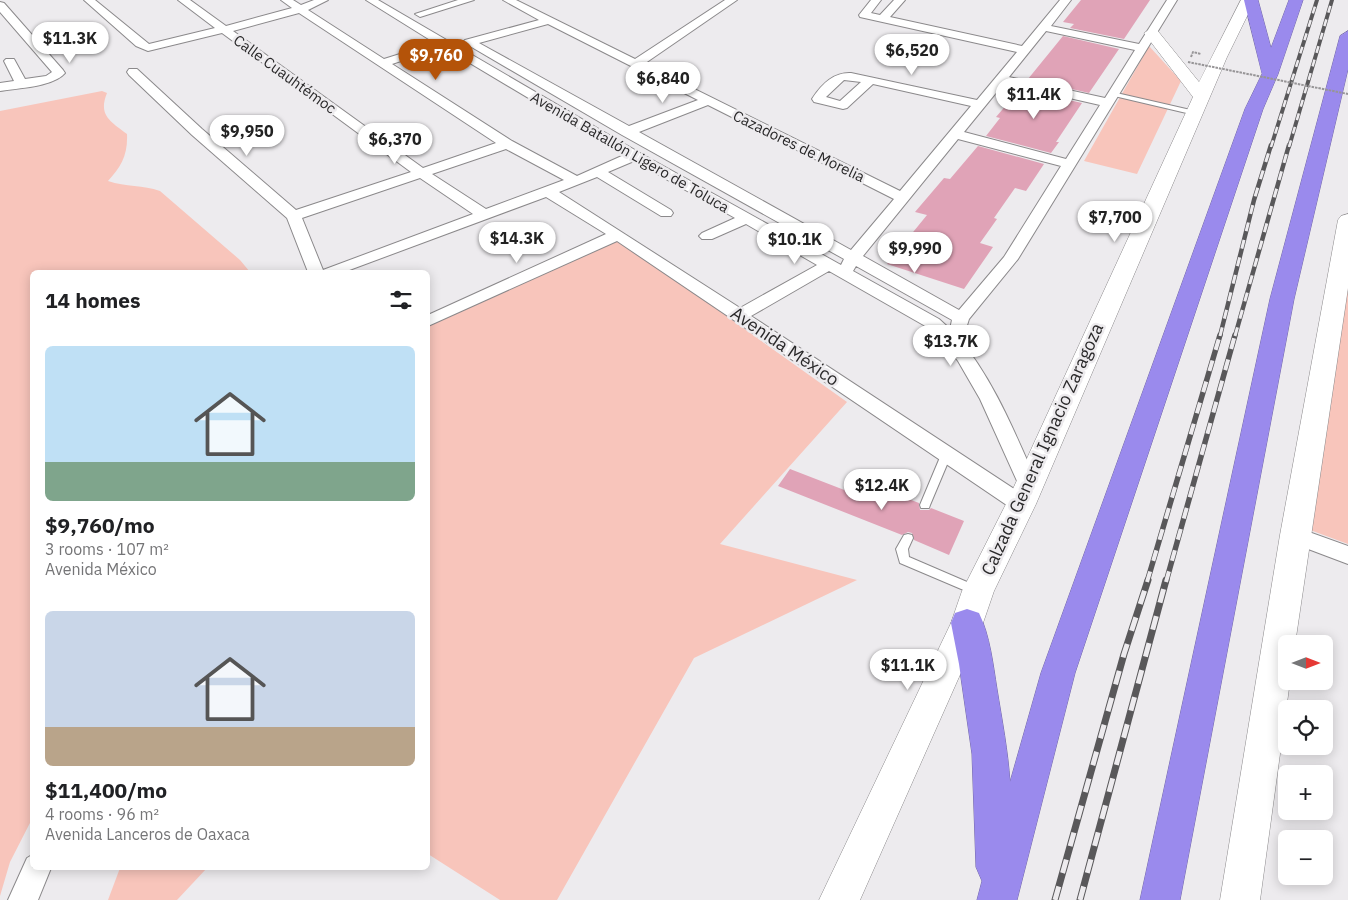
<!DOCTYPE html>
<html lang="en">
<head>
<meta charset="utf-8">
<style>
  body { margin:0; font-family:"IBM Plex Sans",sans-serif; background:#f2f2f2; color:#202124; height:100vh; display:flex; flex-direction:column; font-size:19px; white-space:nowrap }
  * { box-sizing:border-box; margin:0 }
  p { font-size:16px; color:#757577 }
  .icon { flex:none; width:28px; height:28px; fill:none; stroke:currentColor; stroke-width:2; stroke-linecap:round; stroke-linejoin:round }
  .map { position:relative; flex:1; overflow:hidden }
  .drawer { position:absolute; left:30px; top:270px; width:400px; height:600px; display:flex; flex-direction:column; background:#fff; border-radius:8px; box-shadow:0 2px 12px #0003 }
  .drawer>* { flex:none }
  .needle { width:32px; rotate:90deg }
  .controls { position:absolute; left:1278px; top:635px; display:grid; gap:10px }
  .controls a { display:grid; place-items:center; width:55px; height:55px; border-radius:8px; background:#fff; box-shadow:0 2px 12px #0003; font-size:25px }
  .price { position:absolute; translate:-50% -42px; padding:0 11px; border-radius:18px; background:#fff; color:#222; font-size:16px; line-height:32px; filter:drop-shadow(0 1px 2px #0008) }
  .price::after { content:''; position:absolute; left:50%; top:30px; width:15px; height:11px; margin-left:-8px; background:inherit; clip-path:polygon(0 0,100% 0,50% 100%) }
  .price.active { background:#b45309; color:#fff }
  ul { padding:0; list-style:none }
  li { display:grid; align-content:center; gap:10px; height:265px; padding:0 15px }
  li span { display:grid; place-items:center; height:155px; border-radius:8px; color:#555 }
  li>.icon { margin-inline-start:auto }
  span .icon { width:90px; height:90px; fill:#fffc; stroke-width:1 }
  li b { font-size:21px }
  h2 { display:flex; justify-content:space-between; align-items:center; height:60px; padding:0 15px; font-size:21px }
  .map>svg:first-child { display:block }
</style>
</head>
<body>
<div class="map">
<svg width="1348" height="900" viewBox="0 0 1348 900">
  <rect width="100%" height="100%" fill="#edebee"/>
  <path fill="#f8c5bb" d="M 1149,46 L 1181,81 L 1137,174 L 1084,161 Z
    M 102,91 L 107,93 C 98,115 110,121 127,134 C 128,155 121,167 108,181 C 126,187 143,185 160,191 L 240,260 L 250,272 L 32,272 L 32,819 L 10,862 L 0,896 L 0,111 Z
    M 617,238 L 847,402 L 720,544 L 857,580 L 694,658 L 557,900 L 500,900 L 428,854 L 428,324 Z
    M 1348,281 L 1348,544 L 1310,530 Z
    M 120,868 L 207,868 L 177,900 L 108,900 Z"/>
  <path fill="#e0a3b7" d="M 1081,0 L 1150,0 L 1124,39 L 1070,28 L 1074,24 L 1063,22 Z
    M 1063,36 L 1119,49 L 1089,93 L 1028,79 Z
    M 1020,89 L 1082,103 L 1056,142 L 1059,142 L 1051,153 L 986,136 L 1000,118 L 996,117 Z
    M 978,146 L 1044,164 L 1026,191 L 1015,188 L 994,218 L 997,219 L 980,243 L 993,247 L 964,289 L 887,264 L 927,215 L 915,212 L 944,178 L 950,179 Z
    M 790,469 L 865,498 L 872,485 L 919,503 L 920,510 L 929,510 L 931,508 L 964,521 L 949,555 L 914,540 L 912,533 L 908,532 L 902,535 L 778,486 Z"/>
  <g fill="none" stroke-linecap="round" stroke-linejoin="round">
    <defs>
      <path id="lane" d="M 1112,92 L 1195,111 L 1198,113 L 1195,115 L 1110,95 L 1109,94 Z
        M 946,451 L 951,455 L 930,505 L 929,508 L 921,508 L 920,505 L 941,455 Z
        M 908,534 L 912,535 L 913,538 L 908,549 L 909,557 L 981,588 L 983,591 L 981,594 L 977,596 L 973,594 L 900,563 L 896,549 L 904,535 Z"/>
      <path id="street" d="M 84,0 L 95,0 L 149,44 L 215,28 L 178,0 L 190,0 L 226,26 L 292,8 L 281,0 L 293,0 L 301,5 L 314,0 L 328,0 L 308,10 L 384,59 L 435,43 L 366,0 L 378,0 L 640,153 L 841,265 L 844,259 L 622,135 L 463,42 L 465,40 L 539,20 L 503,0 L 516,0 L 635,59 L 725,0 L 737,0 L 644,64 L 900,191 L 971,106 L 873,84 L 847,108 L 843,109 L 814,102 L 812,99 C 821,85 833,72 851,73 L 977,100 L 1017,52 L 860,17 L 859,15 L 871,0 L 881,0 L 871,13 L 880,15 L 894,0 L 905,0 L 890,17 L 1022,46 L 1060,0 L 1071,0 L 1051,26 L 1139,44 L 1167,0 L 1177,0 L 1018,259 L 969,319 L 964,335 L 957,336 C 995,381 1015,434 1039,487 L 1036,492 L 1029,495 L 1022,492 L 980,399 L 958,361 L 944,343 L 927,327 L 829,271 L 751,316 L 1028,498 L 1032,504 L 1028,510 L 1021,512 L 1014,510 L 617,241 L 428,326 L 428,315 L 606,234 L 546,197 L 344,272 L 308,272 L 287,218 L 192,135 L 129,75 L 127,72 L 129,69 L 137,69 L 202,129 L 296,210 L 411,172 L 222,33 L 148,51 L 136,46 ZM 299,13 L 496,143 L 423,168 L 233,31 ZM 548,24 L 698,100 L 629,126 L 479,43 ZM 1046,31 L 1135,50 L 1105,98 L 1009,77 ZM 443,47 L 624,155 L 577,176 L 512,141 L 392,64 ZM 844,80 L 861,82 L 840,101 L 826,97 ZM 1004,83 L 1100,105 L 1066,159 L 964,132 ZM 708,105 L 894,199 L 851,250 L 639,132 ZM 958,139 L 1061,166 L 1004,257 L 959,310 L 863,256 ZM 506,149 L 564,180 L 486,209 L 432,174 ZM 634,161 L 735,218 L 702,233 L 699,236 L 702,239 L 712,239 L 746,224 L 817,265 L 740,308 L 559,192 L 597,177 L 661,216 L 671,216 L 673,213 L 671,210 L 608,172 ZM 420,178 L 473,214 L 323,270 L 302,218 ZM 856,266 L 952,320 L 950,329 L 939,319 L 853,271 Z
        M 458,0 L 474,0 L 420,17 L 415,14 Z
        M 0,2 L 4,3 L 63,70 L 65,73 C 53,87 18,88 0,91 L 0,83 L 14,81 L 4,61 L 6,59 L 14,59 L 25,79 L 46,76 L 52,72 L 0,12 Z
        M 1295,527 L 1348,546 L 1348,564 L 1287,541 L 1284,535 L 1287,529 Z
        M 32,855 L 32,868 L 51,868 L 38,900 L 8,900 L 27,858 Z"/>
      <path id="secondary" d="M 1241,0 L 1255,0 L 1227,57 L 1036,504 L 994,591 L 983,623 L 860,900 L 819,900 L 951,623 L 962,591 L 1006,504 L 1193,97 L 1144,33 L 1152,28 L 1157,30 L 1199,82 Z
        M 1348,214 L 1348,288 L 1295,644 L 1286,644 L 1286,681 L 1290,681 L 1260,900 L 1220,900 L 1280,535 L 1338,220 L 1341,216 Z"/>
      <path id="highway" d="M 1244,0 L 1258,0 L 1271,48 L 1289,0 L 1303,0 L 1278,74 L 1263,109 L 1075,673 L 1017,900 L 977,900 L 982,881 L 976,867 L 972,754 L 959,664 L 951,623 L 955,613 L 967,609 L 979,613 C 990,636 993,664 997,689 C 1002,720 1008,751 1010,782 L 1041,673 L 1245,109 L 1262,74 Z
        M 1348,31 L 1348,69 L 1294,299 L 1180,900 L 1140,900 L 1270,299 L 1340,36 Z"/>
    </defs>
    <use href="#lane" stroke="#8b898b" stroke-width="2"/>
    <use href="#street" stroke="#8b898b" stroke-width="2"/>
    <use href="#secondary" stroke="#8b898b" stroke-width="1"/>
    <use href="#highway" stroke="#7368a9" stroke-width="1"/>
    <path stroke="#979597" stroke-width="2" stroke-dasharray="2.5 1" stroke-linecap="butt" d="M 1191,57 L 1193,52 L 1201,54"/>
    <use href="#lane" fill="#fff" fill-rule="evenodd"/>
    <use href="#street" fill="#fff" fill-rule="evenodd"/>
    <use href="#secondary" fill="#fff" fill-rule="evenodd"/>
    <use href="#highway" fill="#9a8aed" fill-rule="evenodd"/>
    <defs>
      <path id="rail-far3" d="M 1271,147 L 1317,0
        M 1289,147 L 1332,0"/>
      <path id="rail-far2" d="M 1220,336 L 1254,200 L 1271,145
        M 1235,336 L 1289,145"/>
      <path id="rail-far1" d="M 1147,582 L 1220,335
        M 1166,582 L 1235,335"/>
      <path id="rail" d="M 1055,900 L 1124,654 L 1148,580
        M 1080,900 L 1166,580"/>
    </defs>
    <use href="#rail-far3" stroke="#59585a" stroke-width="4"/>
    <use href="#rail-far2" stroke="#59585a" stroke-width="4.5"/>
    <use href="#rail-far1" stroke="#59585a" stroke-width="5.5"/>
    <use href="#rail" stroke="#59585a" stroke-width="7"/>
    <use href="#rail-far3" stroke="#edebee" stroke-width="2.5" stroke-dasharray="7" stroke-linecap="butt"/>
    <use href="#rail-far2" stroke="#edebee" stroke-width="3" stroke-dasharray="9" stroke-linecap="butt"/>
    <use href="#rail-far1" stroke="#edebee" stroke-width="4" stroke-dasharray="11" stroke-linecap="butt"/>
    <use href="#rail" stroke="#edebee" stroke-width="5" stroke-dasharray="14" stroke-linecap="butt"/>
    <path stroke="#979597" stroke-width="2" stroke-dasharray="2.5 1" stroke-linecap="butt" d="M 1188,62 L 1348,94"/>
  </g>
  <g text-anchor="middle" dominant-baseline="central" stroke-width="5" stroke-linejoin="round" paint-order="stroke">
    <g font-size="15" fill="#2a292a" stroke="#edebee">
      <text transform="translate(285 74) rotate(36)">Calle Cuauhtémoc</text>
      <text transform="translate(799 146) rotate(26)">Cazadores de Morelia</text>
      <text transform="translate(630 152) rotate(30)">Avenida Batallón Ligero de Toluca</text>
    </g>
    <g font-size="18" fill="#2a292a" stroke="#edebee">
      <text transform="translate(785 346) rotate(34)">Avenida México</text>
      <text transform="translate(1042 449) rotate(-66)">Calzada General Ignacio Zaragoza</text>
    </g>
  </g>
</svg>
<div class="controls">
<a><svg class="needle" viewBox="-14 -14 28 28"><path d="M0-13l5 13h-10z" fill="#e53935"/><path d="M0 13l5-13h-10z" fill="#757577"/></svg></a>
<a><svg class="icon" aria-label="locate" viewBox="0 0 24 24"><circle cx="12" cy="12" r="6"/><path d="M12 2v4M12 18v4M2 12h4M18 12h4"/></svg></a>
<a>+</a>
<a>−</a>
</div>
<b class="price" style="left:70px;top:64px">$11.3K</b>
<b class="price" style="left:912px;top:76px">$6,520</b>
<b class="price active" style="left:436px;top:81px">$9,760</b>
<b class="price" style="left:663px;top:104px">$6,840</b>
<b class="price" style="left:1034px;top:120px">$11.4K</b>
<b class="price" style="left:247px;top:157px">$9,950</b>
<b class="price" style="left:395px;top:165px">$6,370</b>
<b class="price" style="left:1115px;top:243px">$7,700</b>
<b class="price" style="left:517px;top:264px">$14.3K</b>
<b class="price" style="left:795px;top:265px">$10.1K</b>
<b class="price" style="left:915px;top:274px">$9,990</b>
<b class="price" style="left:951px;top:367px">$13.7K</b>
<b class="price" style="left:882px;top:511px">$12.4K</b>
<b class="price" style="left:908px;top:691px">$11.1K</b>
<section class="drawer">
<h2>14 homes<svg class="icon" aria-label="filters" viewBox="0 0 24 24"><path d="M4 7h16M4 17h16"/><circle cx="9" cy="7" r="2"/><circle cx="15" cy="17" r="2"/></svg></h2>
<ul>
<li><span style="background:linear-gradient(#bfe0f5 75%,#7fa58c 0)"><svg class="icon" aria-label="home" viewBox="0 0 24 24"><path d="M3 11l9-7 9 7M6 9v11h12V9"/></svg></span><div><b>$9,760/mo</b><p>3 rooms · 107 m²</p><p>Avenida México</p></div></li>
<li><span style="background:linear-gradient(#c9d6e8 75%,#b9a48a 0)"><svg class="icon" aria-label="home" viewBox="0 0 24 24"><path d="M3 11l9-7 9 7M6 9v11h12V9"/></svg></span><div><b>$11,400/mo</b><p>4 rooms · 96 m²</p><p>Avenida Lanceros de Oaxaca</p></div></li>
</ul>
</section>
</div>
</body>
</html>
